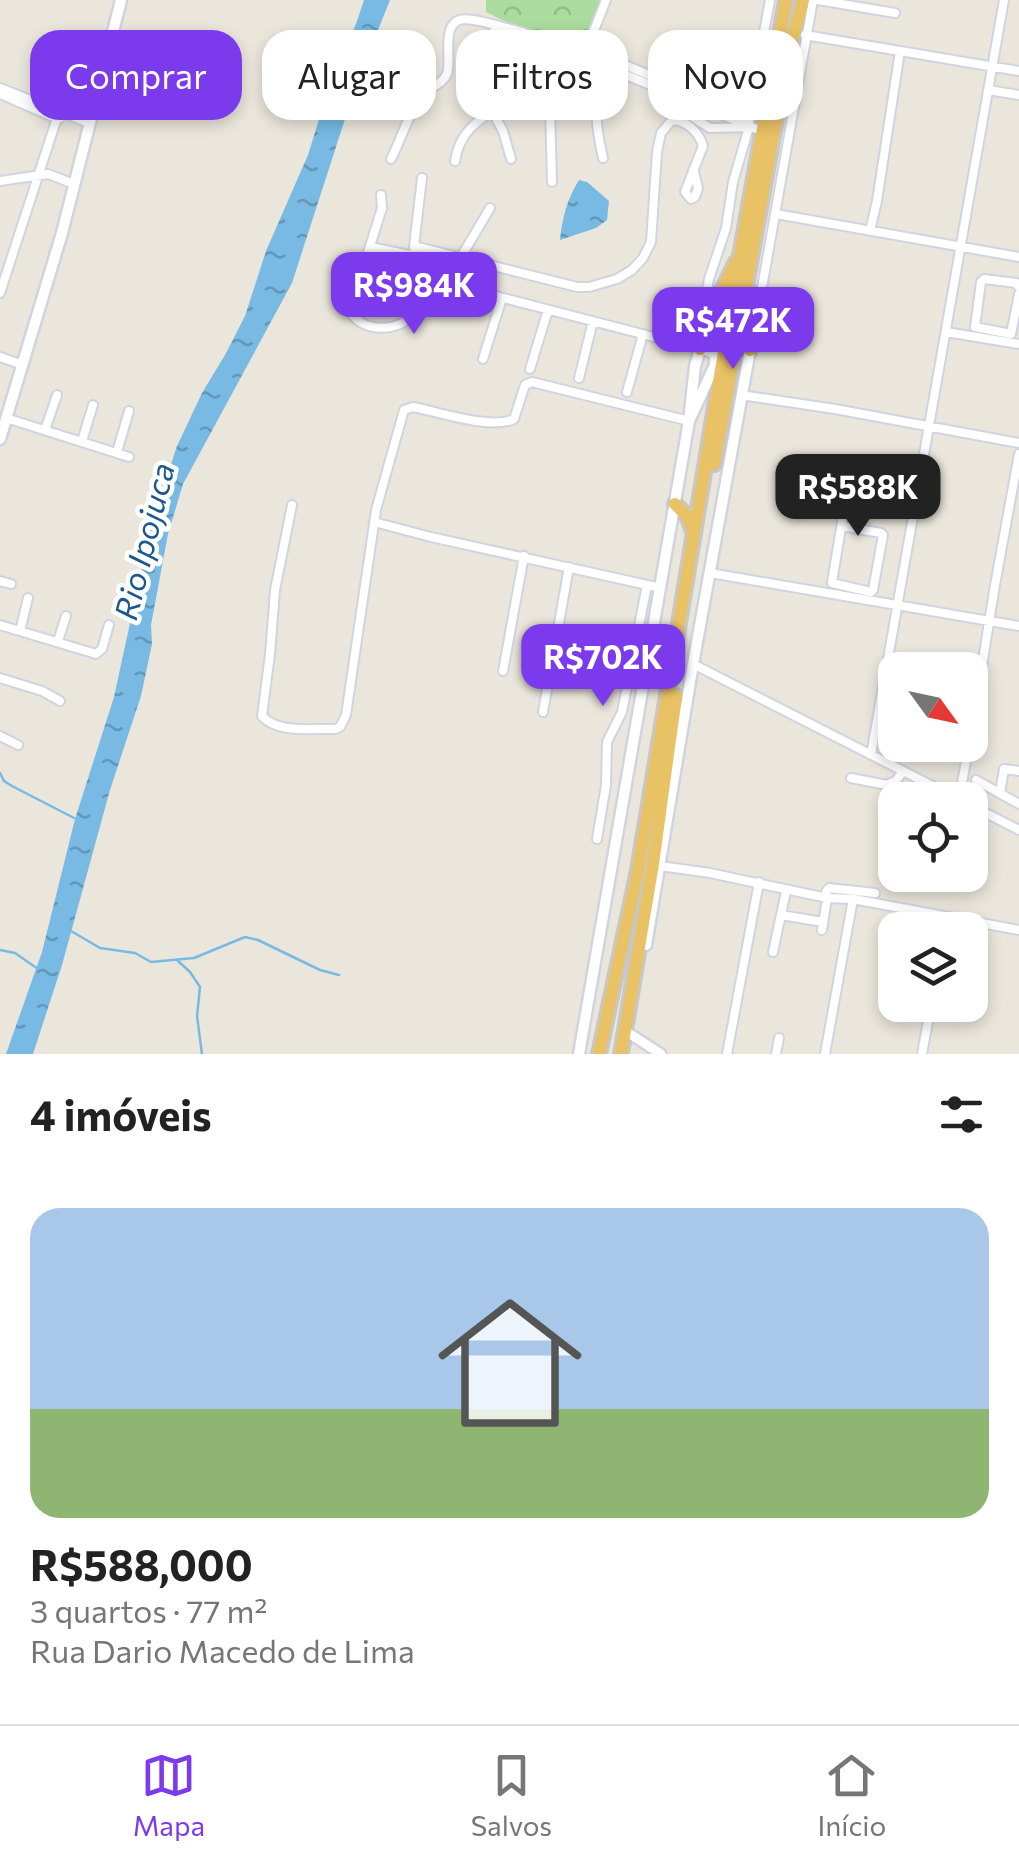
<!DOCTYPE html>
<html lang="pt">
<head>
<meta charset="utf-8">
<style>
  body { margin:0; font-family:Commissioner,sans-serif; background:#f2f2f2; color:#222; height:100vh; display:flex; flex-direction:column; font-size:38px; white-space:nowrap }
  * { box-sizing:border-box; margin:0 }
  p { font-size:32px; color:#767676 }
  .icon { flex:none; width:55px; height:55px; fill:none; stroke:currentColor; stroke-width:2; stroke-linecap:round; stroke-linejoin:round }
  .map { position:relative; height:1054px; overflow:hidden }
  .drawer { display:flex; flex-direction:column; background:#fff; flex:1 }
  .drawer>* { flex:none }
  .top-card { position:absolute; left:30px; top:30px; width:960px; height:90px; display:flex; gap:20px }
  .needle { width:65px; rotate:123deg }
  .tools { position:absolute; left:878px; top:652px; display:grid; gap:20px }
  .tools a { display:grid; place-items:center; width:110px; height:110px; border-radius:20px; background:#fff; box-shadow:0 5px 15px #0003; font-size:50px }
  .price { position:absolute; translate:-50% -85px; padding:0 22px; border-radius:20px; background:#7c3aed; color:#fff; font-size:32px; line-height:65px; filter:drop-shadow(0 2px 5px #0008) }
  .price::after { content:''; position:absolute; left:50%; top:60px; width:30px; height:22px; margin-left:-15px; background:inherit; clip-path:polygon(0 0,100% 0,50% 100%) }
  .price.current { background:#222; color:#fff }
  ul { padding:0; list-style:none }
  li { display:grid; align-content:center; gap:20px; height:530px; padding:0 30px }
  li+li { border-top:2px solid #e0e0e0 }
  li span { display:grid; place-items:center; height:310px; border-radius:30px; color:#555 }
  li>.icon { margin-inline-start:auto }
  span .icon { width:180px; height:180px; fill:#fffc; stroke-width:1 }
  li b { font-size:42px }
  h2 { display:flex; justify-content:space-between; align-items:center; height:120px; padding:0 30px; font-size:42px }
  .tag { padding:0 35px; border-radius:30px; background:#fff; box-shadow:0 5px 15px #0003; font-size:35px; line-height:90px }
  .tag.current { background:#7c3aed; color:#fff }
  .tabs { display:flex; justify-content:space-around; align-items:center; height:140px; border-top:2px solid #e0e0e0; background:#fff; font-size:28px; color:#767676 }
  .tabs a { display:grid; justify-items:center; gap:5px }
  .tabs .current { color:#7c3aed }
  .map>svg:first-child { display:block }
</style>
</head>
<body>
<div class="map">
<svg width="1019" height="1054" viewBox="0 0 1019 1054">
  <defs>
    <pattern id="forest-crowns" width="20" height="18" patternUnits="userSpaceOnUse" patternTransform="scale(2.5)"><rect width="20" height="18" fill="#acdc9d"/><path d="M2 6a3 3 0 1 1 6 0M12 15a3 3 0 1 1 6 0" fill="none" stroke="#94bd87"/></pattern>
    <pattern id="water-ripples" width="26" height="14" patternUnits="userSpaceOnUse" patternTransform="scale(2.5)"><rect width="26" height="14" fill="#78bae3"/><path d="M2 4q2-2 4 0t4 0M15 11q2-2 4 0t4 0" fill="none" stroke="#6297b8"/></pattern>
  </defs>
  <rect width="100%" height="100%" fill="#eae6dc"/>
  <path fill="url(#forest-crowns)" d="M 486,0 L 602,0 L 582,49 L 516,27 L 486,12 Z"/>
  <path fill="url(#water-ripples)" d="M 364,0 L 390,0 L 356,85 L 292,283 L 183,484 L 168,534 L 151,625 L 152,644 L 141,696 L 110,790 L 62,965 L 33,1054 L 6,1054 L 42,952 L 75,819 L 114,697 L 151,526 L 177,446 L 202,393 L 225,355 L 245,316 L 266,251 L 308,155 L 334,71 L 356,24 Z
    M 579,180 L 587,182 L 609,201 L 607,220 L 596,228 L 560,240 C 562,219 567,199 579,180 Z"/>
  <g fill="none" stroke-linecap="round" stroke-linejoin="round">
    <path stroke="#78bae3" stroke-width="2.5" d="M 0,773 L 4,781 L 12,786 L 74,818
      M 71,931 L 100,948 L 135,953 L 151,962 L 194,958 L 245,937 L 258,940 L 320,970 L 339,975
      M 0,950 L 15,953 L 38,969
      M 177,960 L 190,972 L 200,987 L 197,1016 L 202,1054"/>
    <defs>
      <path id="minor" d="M 606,0 L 591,38 L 591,49 L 594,52 L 749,117
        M 818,0 L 895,13
        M 805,35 L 1019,71
        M 541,40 L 538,58 L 550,108 L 552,182
        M 598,65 C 594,97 595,126 603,158
        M 0,88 L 89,123
        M 988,90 L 1019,95
        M 0,94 L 51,116 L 60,118
        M 678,108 L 710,128 L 748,127
        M 672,120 C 686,120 699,132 703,146 L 685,192 L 691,199 L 695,197 L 698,188 L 694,172
        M 391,159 C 402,138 408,113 423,95 C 430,87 443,84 447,74 C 452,60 442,30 457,21 C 466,16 486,23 496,25
        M 511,159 L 503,131 L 487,102 L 484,87 L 488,52 L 496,25 L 522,32 L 764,132
        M 455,161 C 459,137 471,125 491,112
        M 422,178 L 414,246 L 577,287 L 589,287 L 617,279 L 632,270 L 643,258 L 651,242 L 657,152 L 661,133 L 672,120 L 672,113 L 678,108 L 680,98
        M 0,181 L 48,174 L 74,184
        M 776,214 L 1019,257
        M 870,231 L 877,201 L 900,51
        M 370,247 L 415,256
        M 461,257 L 490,208
        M 360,278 L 382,208 L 381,195
        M 1019,287 L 1016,283 L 984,279 L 981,282 L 975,327 L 1011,334 L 1019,294
        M 0,293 L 57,118
        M 488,294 L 700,349
        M 347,305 C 358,338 412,334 420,301 C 424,284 416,263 414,246
        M 757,316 L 813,0
        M 946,332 L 1019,344
        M 700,337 L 701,321 L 709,279 L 726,228 L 733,182 L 749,127 L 749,113 L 770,0
        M 0,357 L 23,365
        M 483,359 L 502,298
        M 530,369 L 548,310
        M 579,378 L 593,321
        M 627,392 L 643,334
        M 741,395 L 835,409 L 1019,443
        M 6,418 L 129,457
        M 45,430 L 57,395
        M 82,441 L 93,405
        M 117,452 L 129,411
        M 292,505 L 275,590 L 270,654 L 262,716 C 278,734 312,728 335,729 L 340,727 L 346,715 L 376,510 L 404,410 L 413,407 C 440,412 490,430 514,419 L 525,385 L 532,382 L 689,421
        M 374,522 L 431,537 L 661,588
        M 842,526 L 881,533 L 883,535 L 873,590 L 871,592 L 832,583 L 832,582 L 845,504
        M 710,573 L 1019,626
        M 0,581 L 11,584
        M 0,625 L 96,654 L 102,649 L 109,625
        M 20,631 L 28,598
        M 58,641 L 66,616
        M 693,664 L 960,800
        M 503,671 L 524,556
        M 0,678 L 42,691 L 60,701
        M 543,712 L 569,567
        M 0,736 L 18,745
        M 970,741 L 995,585 L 1019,454
        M 871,755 L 1004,0
        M 851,778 L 887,785 L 896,781 L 903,771
        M 976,780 L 1019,804
        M 1000,793 L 1004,769 L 1019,771
        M 903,796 L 927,800
        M 959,799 L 969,745
        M 936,800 L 950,795
        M 970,805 L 1019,830
        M 597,839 L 606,785 L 607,742 L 622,712 L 647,585
        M 660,866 L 710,873 L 827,898 L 853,899 L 1019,930
        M 781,915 L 823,922
        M 822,930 L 827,898 L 826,892 L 829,888 L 875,893
        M 773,952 L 785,896
        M 727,1054 L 759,882
        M 776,1054 L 779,1038
        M 825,1054 L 853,899
        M 922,1054 L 931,1005"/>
      <path id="tertiary" d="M 630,1034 L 661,1054"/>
      <path id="secondary" d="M 0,439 L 62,233 L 121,0
        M 646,945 L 693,664 L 750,350
        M 579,1054 L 689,421 L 695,366 L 700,349 L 712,352 L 715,356 L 715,365 L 689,421"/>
      <path id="trunk" d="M 700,349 L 715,305 L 736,262
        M 750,350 L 753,315 L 751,293
        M 714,464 L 787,58 L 803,0
        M 675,504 L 688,517 L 694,535
        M 599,1054 L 638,870 L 740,256 L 786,0
        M 621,1054 L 653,864 L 676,696"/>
    </defs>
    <use href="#minor" stroke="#d2d3e1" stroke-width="12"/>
    <use href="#tertiary" stroke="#d2d3e1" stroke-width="14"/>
    <use href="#secondary" stroke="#d2d3e1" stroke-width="15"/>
    <use href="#trunk" stroke="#c7c7c7" stroke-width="18"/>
    <use href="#minor" stroke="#fff" stroke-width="8"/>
    <use href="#tertiary" stroke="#fff" stroke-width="9"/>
    <use href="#secondary" stroke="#fff" stroke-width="10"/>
    <use href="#trunk" stroke="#e9c265" stroke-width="12"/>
  </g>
  <g text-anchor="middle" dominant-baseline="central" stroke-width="9" stroke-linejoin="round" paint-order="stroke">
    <g font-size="32" font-style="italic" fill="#1a588d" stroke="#fff">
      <text transform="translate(143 541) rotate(-76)">Rio Ipojuca</text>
    </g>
  </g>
</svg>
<div class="tools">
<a><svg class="needle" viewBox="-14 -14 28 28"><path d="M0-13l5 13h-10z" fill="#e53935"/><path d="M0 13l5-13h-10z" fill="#767676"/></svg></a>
<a><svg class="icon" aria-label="locate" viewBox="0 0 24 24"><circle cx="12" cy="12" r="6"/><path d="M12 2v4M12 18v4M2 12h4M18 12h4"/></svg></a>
<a><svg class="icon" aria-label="layers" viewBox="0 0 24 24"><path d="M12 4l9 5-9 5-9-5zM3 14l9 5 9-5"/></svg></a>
</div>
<b class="price" style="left:414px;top:337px">R$984K</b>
<b class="price" style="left:733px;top:372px">R$472K</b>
<b class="price current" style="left:858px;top:539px">R$588K</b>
<b class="price" style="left:603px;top:709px">R$702K</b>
<div class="top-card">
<a class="tag current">Comprar</a>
<a class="tag">Alugar</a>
<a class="tag">Filtros</a>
<a class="tag">Novo</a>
</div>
</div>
<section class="drawer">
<h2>4 imóveis<svg class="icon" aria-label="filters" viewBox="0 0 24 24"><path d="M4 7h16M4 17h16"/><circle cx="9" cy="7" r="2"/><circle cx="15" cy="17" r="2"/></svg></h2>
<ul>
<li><span style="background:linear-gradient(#a9c7e8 65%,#8fb573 0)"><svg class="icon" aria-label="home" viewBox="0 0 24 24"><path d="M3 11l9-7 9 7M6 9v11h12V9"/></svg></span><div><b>R$588,000</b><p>3 quartos · 77 m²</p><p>Rua Dario Macedo de Lima</p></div></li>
</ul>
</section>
<nav class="tabs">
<a class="current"><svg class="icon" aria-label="map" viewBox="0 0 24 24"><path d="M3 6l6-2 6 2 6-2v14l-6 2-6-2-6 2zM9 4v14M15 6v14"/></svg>Mapa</a>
<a><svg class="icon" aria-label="saved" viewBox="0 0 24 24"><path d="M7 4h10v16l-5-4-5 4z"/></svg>Salvos</a>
<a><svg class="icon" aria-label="home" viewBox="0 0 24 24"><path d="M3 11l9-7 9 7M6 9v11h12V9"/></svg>Início</a>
</nav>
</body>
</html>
